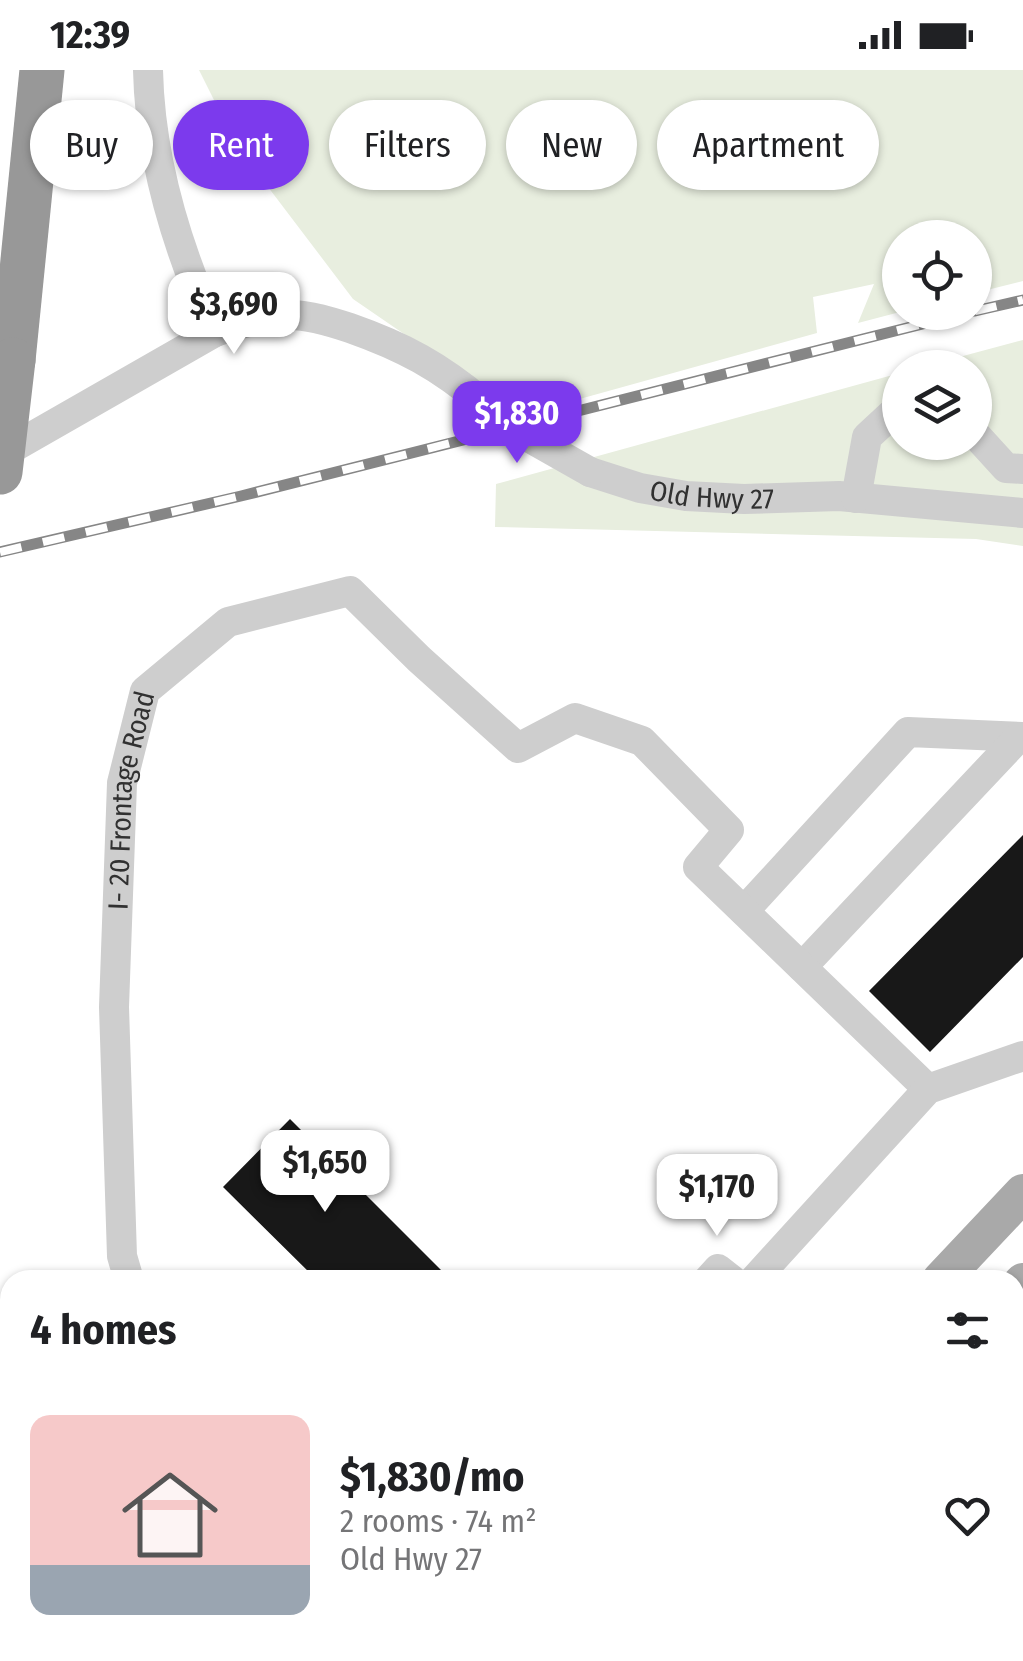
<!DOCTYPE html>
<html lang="en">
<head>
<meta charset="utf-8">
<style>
  body { margin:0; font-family:"Fira Sans Condensed",sans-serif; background:#f2f2f2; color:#202124; height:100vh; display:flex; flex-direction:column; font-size:38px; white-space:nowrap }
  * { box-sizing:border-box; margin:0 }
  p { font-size:32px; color:#757577 }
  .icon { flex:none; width:55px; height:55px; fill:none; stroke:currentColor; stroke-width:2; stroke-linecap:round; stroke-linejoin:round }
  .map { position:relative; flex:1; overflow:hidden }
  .sheet { position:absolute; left:0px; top:1200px; width:1025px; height:392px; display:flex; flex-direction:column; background:#fff; border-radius:30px 30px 0 0; box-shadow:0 2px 8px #0004 }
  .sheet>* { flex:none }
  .banner { position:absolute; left:30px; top:30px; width:965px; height:90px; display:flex; gap:20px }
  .fabs { position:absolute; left:882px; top:150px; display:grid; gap:20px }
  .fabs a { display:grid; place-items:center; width:110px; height:110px; border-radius:50%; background:#fff; box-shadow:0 2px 8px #0004; font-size:50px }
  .price { position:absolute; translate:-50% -85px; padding:0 22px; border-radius:20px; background:#fff; color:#222; font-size:32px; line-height:65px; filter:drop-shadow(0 2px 5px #0008) }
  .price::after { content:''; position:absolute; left:50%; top:60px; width:30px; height:22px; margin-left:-15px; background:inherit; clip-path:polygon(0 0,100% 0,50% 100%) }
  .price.selected { background:#7c3aed; color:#fff }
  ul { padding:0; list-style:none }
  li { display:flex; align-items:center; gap:30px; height:250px; padding:0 30px }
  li+li { border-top:2px solid #e0e0e0 }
  li span { display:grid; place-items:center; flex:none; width:280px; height:200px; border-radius:20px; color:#555 }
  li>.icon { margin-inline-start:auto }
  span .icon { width:120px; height:120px; fill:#fffc; stroke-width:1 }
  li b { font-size:42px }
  h2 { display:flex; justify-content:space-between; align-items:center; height:120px; padding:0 30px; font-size:42px }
  .pill { padding:0 35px; border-radius:45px; background:#fff; box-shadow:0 2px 8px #0004; font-size:35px; line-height:90px }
  .pill.selected { background:#7c3aed; color:#fff }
  .status { display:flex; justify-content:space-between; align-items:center; height:70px; padding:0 50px; background:#fff; direction:ltr }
  .status svg { height:28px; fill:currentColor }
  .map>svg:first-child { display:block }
</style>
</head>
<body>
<div class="status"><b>12:39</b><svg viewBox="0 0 49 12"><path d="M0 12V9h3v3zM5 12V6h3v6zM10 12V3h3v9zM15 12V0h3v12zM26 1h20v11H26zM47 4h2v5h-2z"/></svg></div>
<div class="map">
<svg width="1023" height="1591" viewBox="0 0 1023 1591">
  <rect width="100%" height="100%" fill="#fff"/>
  <path fill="#e8eedf" d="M 199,0 L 1023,0 L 1023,211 L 975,223 L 975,168 L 900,168 L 900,242 L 858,253 L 874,214 L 813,227 L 817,263 L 522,345 L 353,229 L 237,76 Z
    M 1023,270 L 1023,476 L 976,469 L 495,457 L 496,414 L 900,303 L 900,372 L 975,372 L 975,298 L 922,297 Z
    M 1023,1467 L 1023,1591 L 960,1591 L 965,1583 L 1015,1582 L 1015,1478 Z"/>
  <path fill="#181818" d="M 1023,765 L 1023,887 L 930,982 L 869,921 Z
    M 290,1049 L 451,1210 L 317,1210 L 223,1117 Z"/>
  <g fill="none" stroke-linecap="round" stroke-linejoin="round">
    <g stroke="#cecece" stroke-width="30">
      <path d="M 148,0 C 150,92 177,179 215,262"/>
      <path d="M 975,364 L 1006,398 L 1023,399"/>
      <path d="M 0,385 L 215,262 C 239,254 265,246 290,245 C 310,245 332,252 350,258 C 404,277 439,296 483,333"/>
      <path id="s1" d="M 590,402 L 640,418 L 686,426 L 744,429 L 839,426 L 1023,443"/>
      <path d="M 856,428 L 867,367 L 894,342 L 900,342"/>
      <path d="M 744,841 L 908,662 L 1023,667"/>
      <path d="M 802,897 L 1019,667"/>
      <path id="s2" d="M 129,1210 L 122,1186 L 114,937 L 122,713 L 145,621 L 228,552 L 350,521 L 419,589 L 518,678 L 575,648 L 642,671 L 729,760 L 698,797 L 928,1019"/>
      <path d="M 708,1210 L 718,1199 L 732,1210"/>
      <path d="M 754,1210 L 928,1019 L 1023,986"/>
      <path d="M 1015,1425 L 1023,1415"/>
      <path d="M 882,1591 L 889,1582"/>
    </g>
    <path stroke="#a9a9a9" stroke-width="38" d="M 941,1210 L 1023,1123
      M 1015,1221 L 1023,1212
      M 584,1591 L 592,1582
      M 670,1591 L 678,1582"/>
    <path stroke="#989898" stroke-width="45" d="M 13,290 L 42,0"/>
    <defs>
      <path id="rail" d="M 975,241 L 1023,230
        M 0,482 L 241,426 L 970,242"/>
    </defs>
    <use href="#rail" stroke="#868686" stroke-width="11"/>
    <use href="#rail" stroke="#fff" stroke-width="8" stroke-dasharray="22" stroke-linecap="butt"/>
    <path stroke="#cecece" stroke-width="30" d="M 483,333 L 514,359 L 590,402"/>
    <path stroke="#989898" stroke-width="45" d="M 0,402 L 13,290"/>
  </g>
  <g text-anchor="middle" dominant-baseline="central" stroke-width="10" stroke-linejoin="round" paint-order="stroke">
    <g font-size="28" fill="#313131" stroke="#fff">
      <text stroke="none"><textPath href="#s1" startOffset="125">Old Hwy 27</textPath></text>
      <text stroke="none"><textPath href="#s2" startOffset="482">I- 20 Frontage Road</textPath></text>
    </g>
  </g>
</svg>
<div class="fabs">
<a><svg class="icon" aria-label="locate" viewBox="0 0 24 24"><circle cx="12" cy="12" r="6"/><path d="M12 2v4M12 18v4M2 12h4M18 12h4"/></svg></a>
<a><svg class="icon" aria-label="layers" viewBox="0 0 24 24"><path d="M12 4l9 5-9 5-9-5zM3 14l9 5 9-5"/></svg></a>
</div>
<b class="price" style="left:234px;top:287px">$3,690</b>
<b class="price selected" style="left:517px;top:396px">$1,830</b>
<b class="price" style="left:325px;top:1145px">$1,650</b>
<b class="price" style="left:717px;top:1169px">$1,170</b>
<div class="banner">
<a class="pill">Buy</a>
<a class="pill selected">Rent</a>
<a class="pill">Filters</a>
<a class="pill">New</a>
<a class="pill">Apartment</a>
</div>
<section class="sheet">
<h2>4 homes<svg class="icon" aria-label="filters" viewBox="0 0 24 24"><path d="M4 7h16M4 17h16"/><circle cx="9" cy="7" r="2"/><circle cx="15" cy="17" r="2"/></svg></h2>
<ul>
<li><span style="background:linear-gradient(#f6c9c9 75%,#9aa5b1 0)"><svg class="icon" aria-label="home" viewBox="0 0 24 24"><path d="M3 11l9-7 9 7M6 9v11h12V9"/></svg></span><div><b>$1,830/mo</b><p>2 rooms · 74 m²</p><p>Old Hwy 27</p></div><svg class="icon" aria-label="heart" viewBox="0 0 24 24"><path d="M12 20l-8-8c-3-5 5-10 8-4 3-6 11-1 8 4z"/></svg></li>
</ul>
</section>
</div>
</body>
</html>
